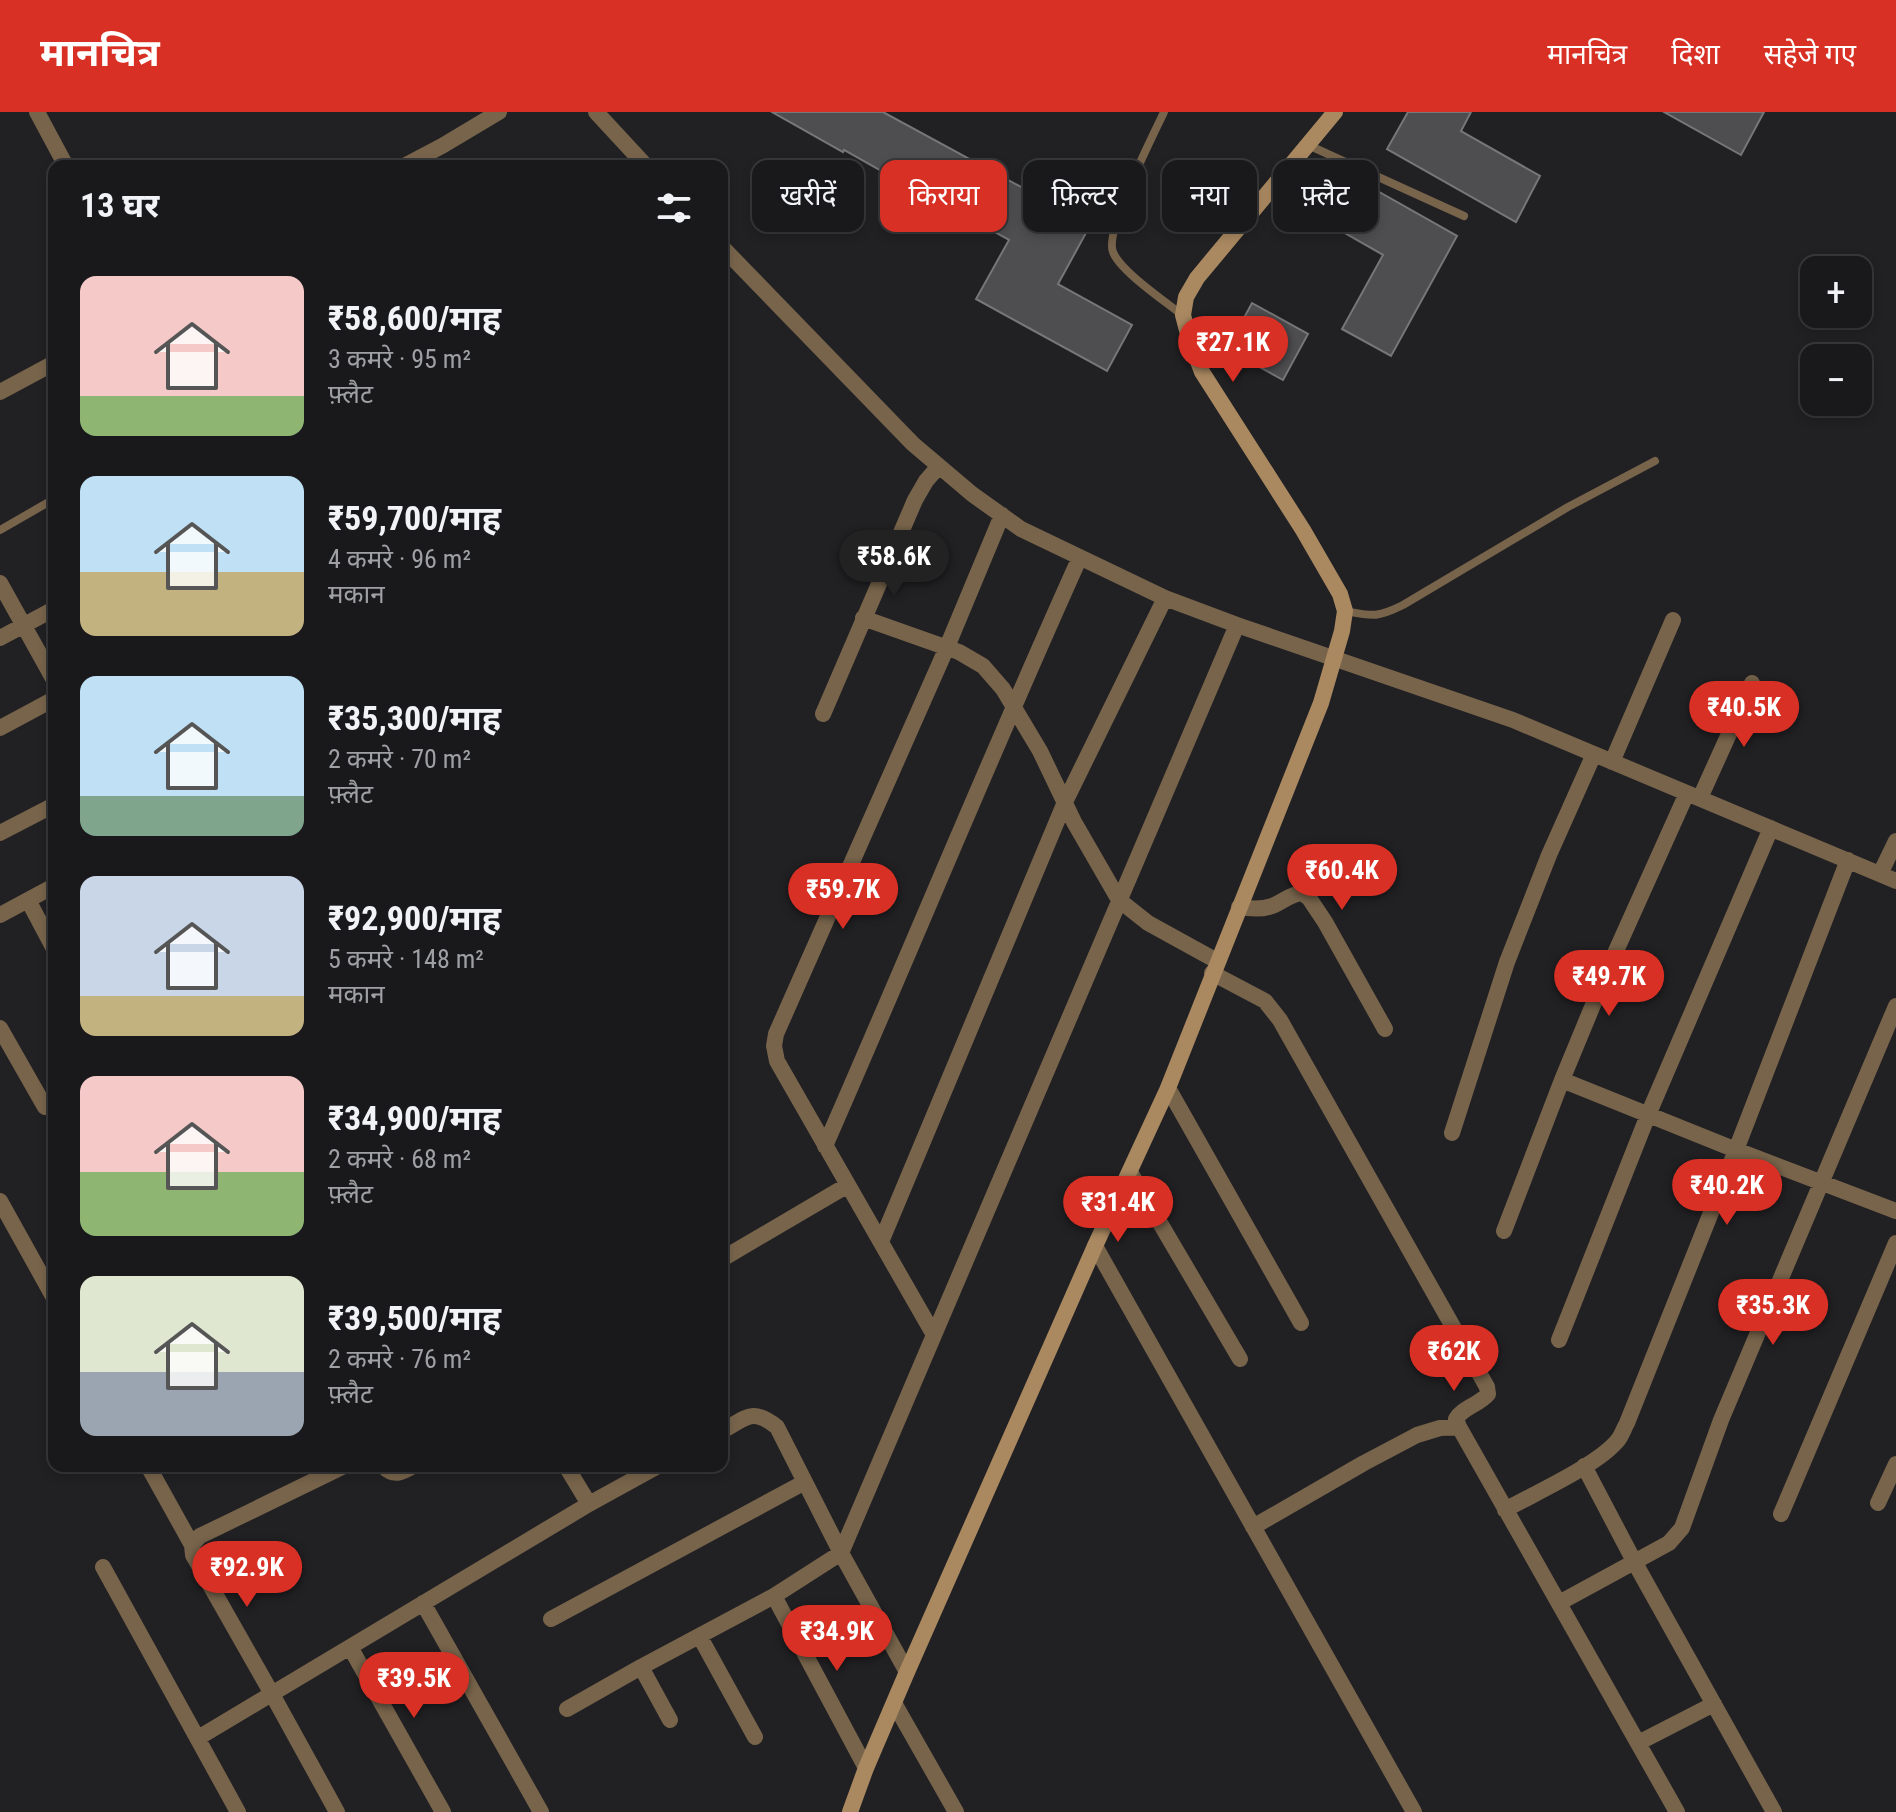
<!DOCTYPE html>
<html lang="hi">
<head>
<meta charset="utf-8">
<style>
  body { margin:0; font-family:"Roboto Condensed","Noto Sans Devanagari",sans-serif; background:#222224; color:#f1f3f6; height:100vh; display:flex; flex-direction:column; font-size:30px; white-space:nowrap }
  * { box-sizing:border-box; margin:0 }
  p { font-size:26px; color:#9fa0a3 }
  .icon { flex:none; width:44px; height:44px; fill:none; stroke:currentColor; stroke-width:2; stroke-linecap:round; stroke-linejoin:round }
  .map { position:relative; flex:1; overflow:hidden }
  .side { position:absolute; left:48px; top:48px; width:680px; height:1312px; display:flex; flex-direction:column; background:#19191b; border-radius:16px; box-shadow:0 4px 12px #0003,0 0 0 2px #37383a }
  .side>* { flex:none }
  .hud { position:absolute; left:752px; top:48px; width:760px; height:72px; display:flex; gap:16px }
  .buttons { position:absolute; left:1800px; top:144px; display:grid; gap:16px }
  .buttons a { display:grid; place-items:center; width:72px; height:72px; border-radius:16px; background:#19191b; box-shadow:0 4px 12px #0003,0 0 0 2px #37383a; font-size:40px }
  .price { position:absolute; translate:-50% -68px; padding:0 18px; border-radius:28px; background:#d93025; color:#fff; font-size:26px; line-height:52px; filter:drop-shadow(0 2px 4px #0008) }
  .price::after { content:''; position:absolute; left:50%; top:48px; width:24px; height:18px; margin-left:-12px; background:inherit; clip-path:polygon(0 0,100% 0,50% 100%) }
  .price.active { background:#222; color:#fff }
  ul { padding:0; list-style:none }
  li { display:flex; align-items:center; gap:24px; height:200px; padding:0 32px }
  li span { display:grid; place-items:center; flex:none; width:224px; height:160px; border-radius:16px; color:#555 }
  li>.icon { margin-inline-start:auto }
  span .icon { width:96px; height:96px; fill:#fffc; stroke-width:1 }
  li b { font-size:34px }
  h2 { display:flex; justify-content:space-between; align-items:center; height:96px; padding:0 32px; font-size:34px }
  .pill { padding:0 28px; border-radius:16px; background:#19191b; box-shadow:0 4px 12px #0003,0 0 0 2px #37383a; font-size:28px; line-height:72px }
  .pill.active { background:#d93025; color:#fff }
  header { display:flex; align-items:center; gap:48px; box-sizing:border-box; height:112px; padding:0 40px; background:#d93025; color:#fff }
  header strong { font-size:38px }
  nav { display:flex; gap:44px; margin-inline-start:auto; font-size:28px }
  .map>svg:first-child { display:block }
</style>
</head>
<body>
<header>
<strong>मानचित्र</strong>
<nav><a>मानचित्र</a><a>दिशा</a><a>सहेजे गए</a></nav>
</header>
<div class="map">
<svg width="1896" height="1700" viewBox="0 0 1896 1700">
  <rect width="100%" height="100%" fill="#212124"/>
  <path fill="#4e4e51" stroke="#77777a" stroke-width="2" d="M 772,0 L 883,0 L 1034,82 L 1036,79 L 1092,110 L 1058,172 L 1132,213 L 1107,259 L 976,187 L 1009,128 L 917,77 L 917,79 L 844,38 L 843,40 Z
    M 1408,0 L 1471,0 L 1461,19 L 1540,64 L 1516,110 L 1387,37 Z
    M 1664,0 L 1764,0 L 1741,43 Z
    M 1328,51 L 1457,124 L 1391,244 L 1342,217 L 1383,143 L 1303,97 Z
    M 1252,191 L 1308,222 L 1283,268 L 1227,237 Z"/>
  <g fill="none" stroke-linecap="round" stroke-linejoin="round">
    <path stroke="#78644b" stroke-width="8" d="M 1164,0 C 1153,24 1104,119 1113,140 C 1120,159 1165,189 1182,203
      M 1308,33 L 1464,104
      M 0,418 L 54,387
      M 1345,499 C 1372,504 1377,506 1403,493 L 1568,395 L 1655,349"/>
    <path stroke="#78644b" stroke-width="16" d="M 37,0 L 66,54
      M 596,0 L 646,54
      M 404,54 L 442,34 L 499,0
      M 722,135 L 913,332 L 972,382 L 1021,417 L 1165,486 L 1237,513 L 1513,608 L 1896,769
      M 0,280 L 54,251
      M 0,471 L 54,568
      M 863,506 L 959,540 L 983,554 L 1003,577 L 1040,639 L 1074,710 L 1119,788 L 1148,811 L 1217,849
      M 0,526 L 54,497
      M 823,602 L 915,388 L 926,369 L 939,354
      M 0,616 L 54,587
      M 1612,650 L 1673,508
      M 1700,686 L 1752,571
      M 0,721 L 54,693
      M 1880,762 L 1896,729
      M 28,788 L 54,837
      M 1239,795 C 1250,797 1261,798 1272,794 C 1283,790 1290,782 1302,781 L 1309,786 L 1325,810 L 1385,917
      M 0,803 L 54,774
      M 1212,861 L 1265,889 L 1280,908 L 1487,1275 L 1488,1282 C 1479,1293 1463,1295 1456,1307 L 1459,1315 L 1677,1700
      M 0,916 L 45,995
      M 1562,968 L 1736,1038 L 1896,1099
      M 1168,976 L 1301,1211
      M 1452,1021 L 1507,850 L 1549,743 L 1594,642
      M 825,1034 C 911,838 992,640 1080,445
      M 1130,1060 L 1240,1247
      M 0,1089 L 54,1186
      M 1504,1119 L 1562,968 L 1607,859 L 1687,681
      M 881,1130 L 1065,690 L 1165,486
      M 1095,1134 L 1414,1700
      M 722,1147 L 848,1073
      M 934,1223 L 777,949 L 774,934 L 776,922 L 947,535 L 1002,403
      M 1559,1228 L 1648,1003 L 1771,716
      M 722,1319 C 746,1306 752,1295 777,1315 L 841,1441 L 907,1560
      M 148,1354 L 192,1433
      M 383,1354 C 394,1365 401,1361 413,1354
      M 566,1354 L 589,1392
      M 1584,1354 L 1635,1451 L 1774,1700
      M 1878,1391 L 1896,1352
      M 1505,1398 C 1535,1381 1598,1353 1618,1328 C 1622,1323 1624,1316 1627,1311 L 1736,1038 L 1848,748
      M 1781,1402 L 1896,1131
      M 1253,1415 L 1364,1351 L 1417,1323 L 1440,1316 L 1459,1315
      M 103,1455 L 238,1700
      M 774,1484 L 866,1656
      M 423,1491 L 541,1700
      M 1559,1491 L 1669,1431 L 1682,1416 L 1721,1308 L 1896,894
      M 551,1507 L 805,1370
      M 700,1525 L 755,1625
      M 350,1535 L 443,1700
      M 641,1555 L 670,1608
      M 894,1591 L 956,1700
      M 567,1597 L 641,1555 L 774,1484 L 841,1441 L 1237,513
      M 198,1626 L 589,1392 L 658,1354
      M 1638,1631 L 1714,1592
      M 337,1700 L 272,1582 L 193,1443 L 192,1433 L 200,1424 L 344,1354"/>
    <path stroke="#aa8961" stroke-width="16" d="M 850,1700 L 866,1656 L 907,1560 L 1095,1134 L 1168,976 L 1321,591 L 1342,519 L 1345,499 L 1340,482 L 1303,418 L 1202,260 L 1189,226 L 1183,203 L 1186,185 L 1197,166 L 1335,0"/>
  </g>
</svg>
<div class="buttons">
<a>+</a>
<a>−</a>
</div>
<b class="price" style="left:1233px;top:272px">₹27.1K</b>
<b class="price active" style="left:894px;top:486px">₹58.6K</b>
<b class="price" style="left:1744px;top:637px">₹40.5K</b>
<b class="price" style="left:1342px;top:800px">₹60.4K</b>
<b class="price" style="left:843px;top:819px">₹59.7K</b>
<b class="price" style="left:1609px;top:906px">₹49.7K</b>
<b class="price" style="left:1727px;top:1115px">₹40.2K</b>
<b class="price" style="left:1118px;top:1132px">₹31.4K</b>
<b class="price" style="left:1773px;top:1235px">₹35.3K</b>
<b class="price" style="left:1454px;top:1281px">₹62K</b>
<b class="price" style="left:247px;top:1497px">₹92.9K</b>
<b class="price" style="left:837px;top:1561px">₹34.9K</b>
<b class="price" style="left:414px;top:1608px">₹39.5K</b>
<div class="hud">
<a class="pill">खरीदें</a>
<a class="pill active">किराया</a>
<a class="pill">फ़िल्टर</a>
<a class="pill">नया</a>
<a class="pill">फ़्लैट</a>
</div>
<section class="side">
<h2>13 घर<svg class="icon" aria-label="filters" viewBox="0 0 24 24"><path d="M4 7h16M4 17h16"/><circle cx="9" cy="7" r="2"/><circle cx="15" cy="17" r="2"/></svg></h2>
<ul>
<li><span style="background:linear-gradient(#f6c9c9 75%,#8fb573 0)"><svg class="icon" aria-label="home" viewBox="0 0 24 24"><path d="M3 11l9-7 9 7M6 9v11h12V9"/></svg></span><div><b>₹58,600/माह</b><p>3 कमरे · 95 m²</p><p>फ़्लैट</p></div></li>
<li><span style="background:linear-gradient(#bfe0f5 60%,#c2b280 0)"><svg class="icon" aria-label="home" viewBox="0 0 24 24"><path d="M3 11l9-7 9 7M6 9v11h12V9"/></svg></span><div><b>₹59,700/माह</b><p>4 कमरे · 96 m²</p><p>मकान</p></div></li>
<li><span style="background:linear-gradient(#bfe0f5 75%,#7fa58c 0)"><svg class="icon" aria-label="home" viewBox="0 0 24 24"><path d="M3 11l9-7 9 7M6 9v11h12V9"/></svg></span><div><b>₹35,300/माह</b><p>2 कमरे · 70 m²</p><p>फ़्लैट</p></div></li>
<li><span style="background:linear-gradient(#c9d6e8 75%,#c2b280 0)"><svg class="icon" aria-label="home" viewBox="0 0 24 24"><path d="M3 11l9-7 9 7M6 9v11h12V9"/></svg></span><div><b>₹92,900/माह</b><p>5 कमरे · 148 m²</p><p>मकान</p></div></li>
<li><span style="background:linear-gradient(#f6c9c9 60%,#8fb573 0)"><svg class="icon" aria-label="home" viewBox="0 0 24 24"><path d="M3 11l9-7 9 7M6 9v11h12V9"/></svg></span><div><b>₹34,900/माह</b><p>2 कमरे · 68 m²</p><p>फ़्लैट</p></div></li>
<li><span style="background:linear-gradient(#dfe7d0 60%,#9aa5b1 0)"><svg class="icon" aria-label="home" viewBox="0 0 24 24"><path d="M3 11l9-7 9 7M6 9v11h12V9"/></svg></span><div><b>₹39,500/माह</b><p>2 कमरे · 76 m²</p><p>फ़्लैट</p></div></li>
</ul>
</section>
</div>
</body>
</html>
